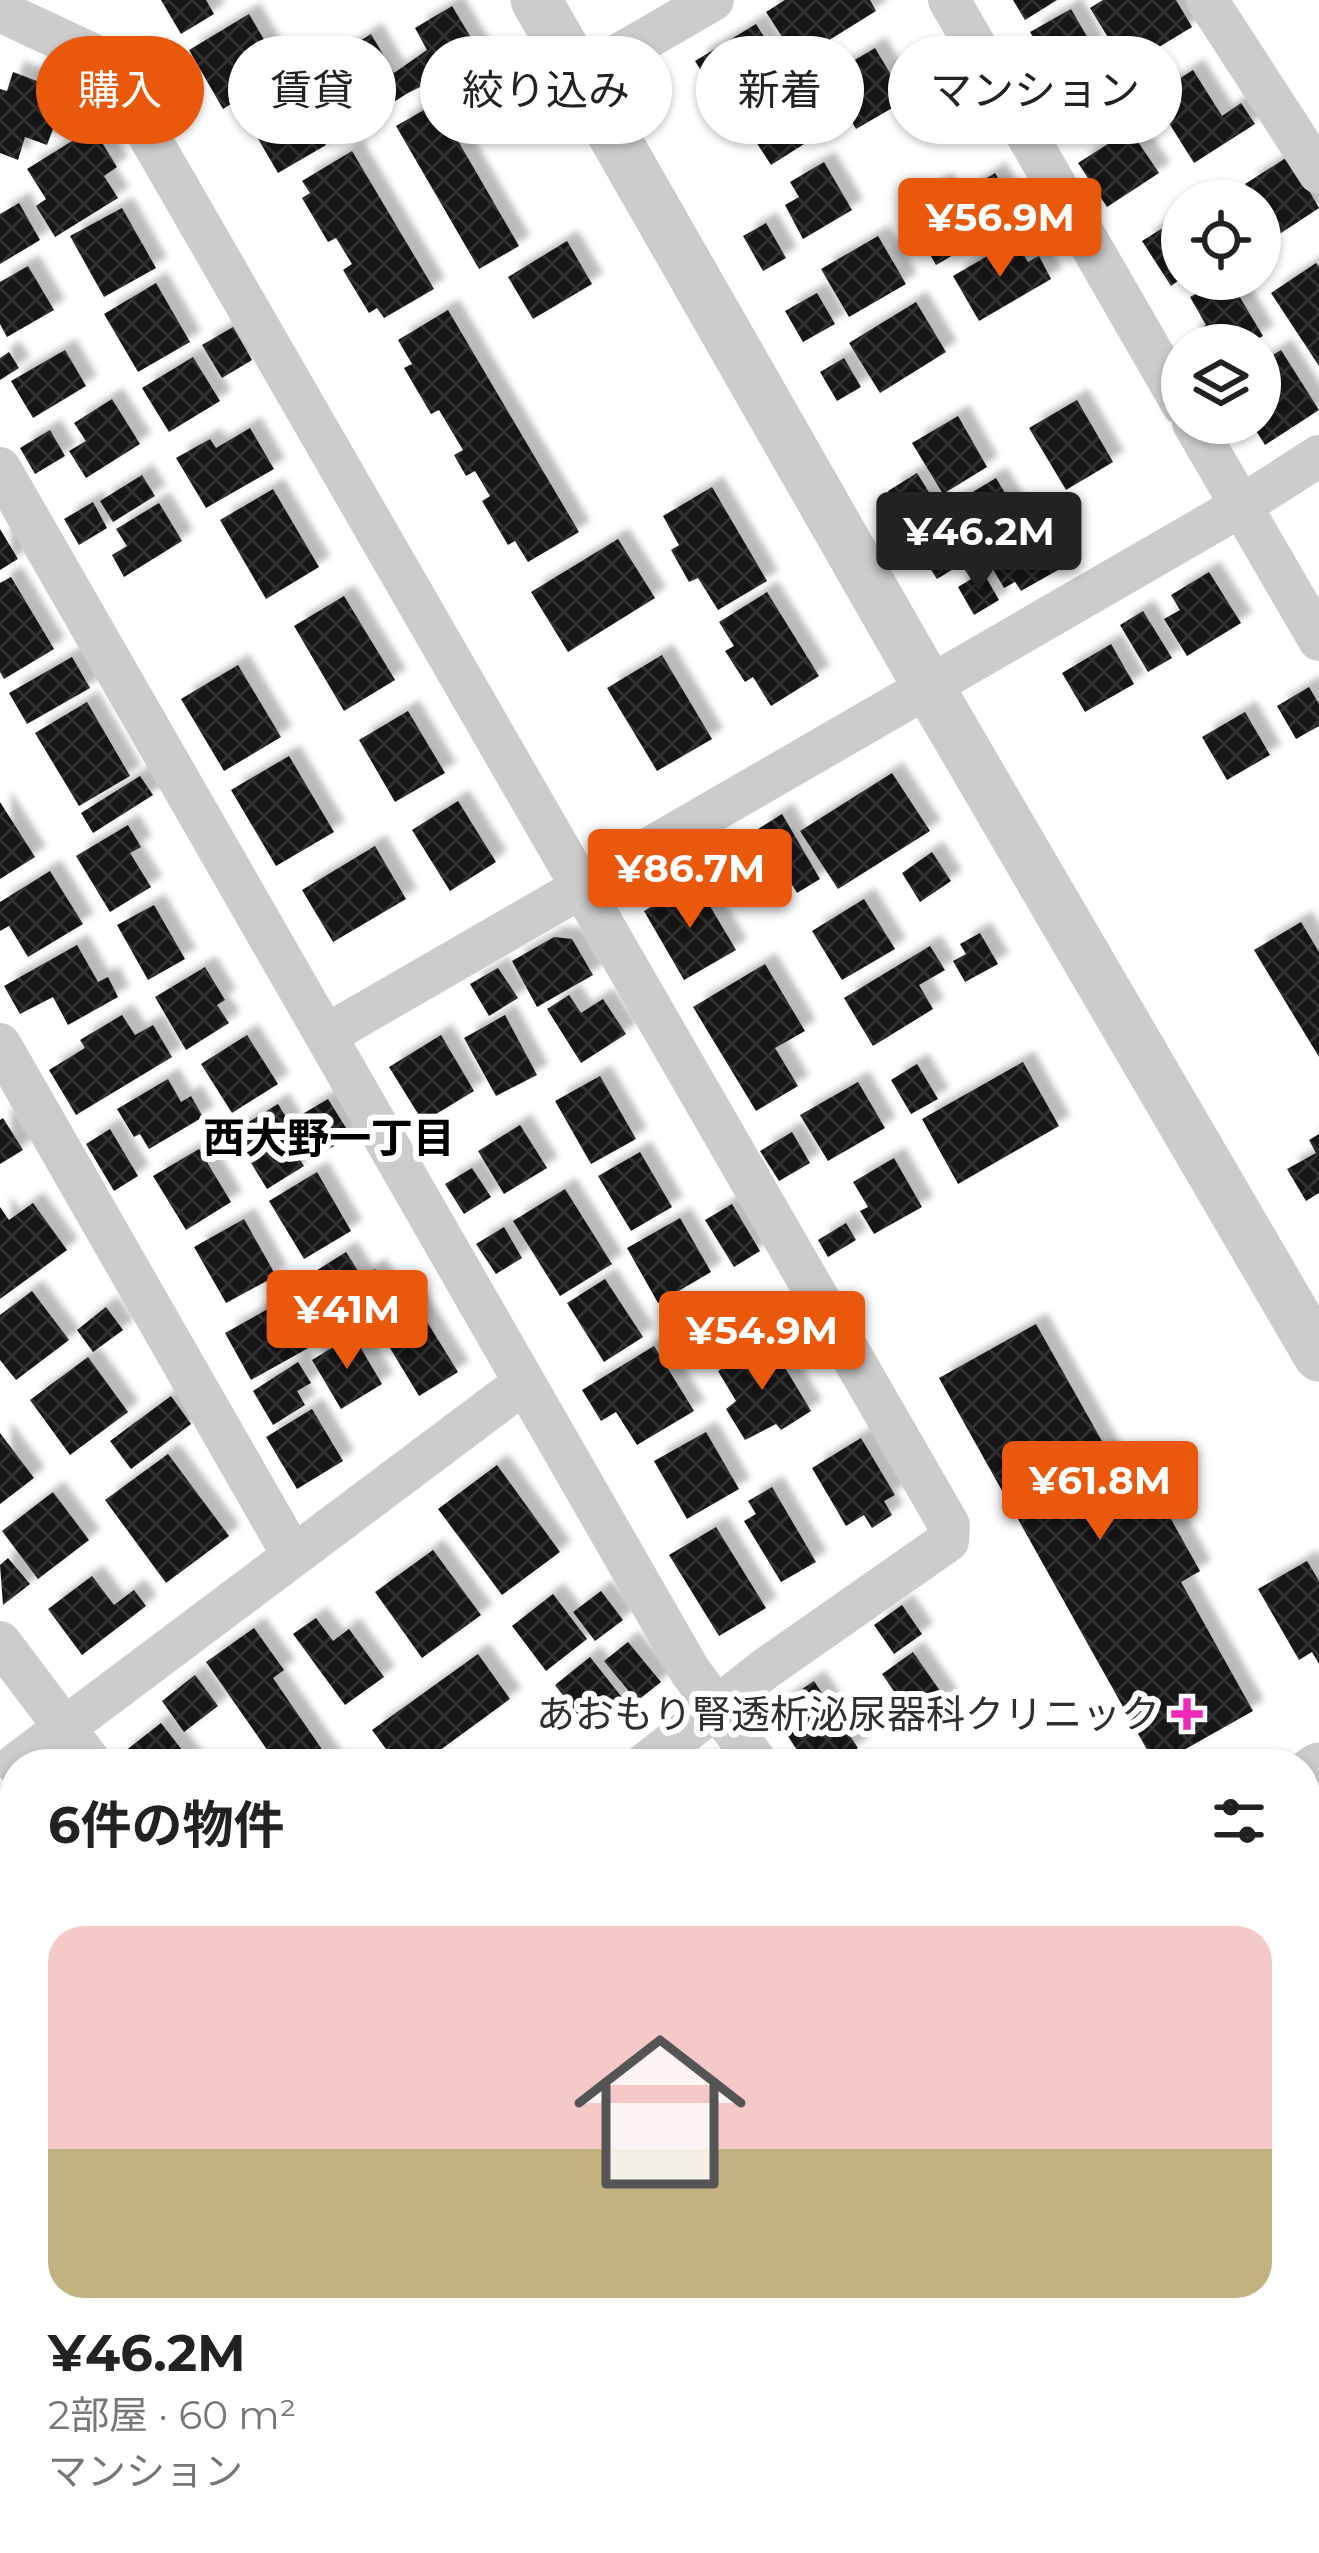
<!DOCTYPE html>
<html lang="ja">
<head>
<meta charset="utf-8">
<style>
  body { margin:0; font-family:Montserrat,"Noto Sans JP",sans-serif; background:#f6f6f6; color:#222; height:100vh; display:flex; flex-direction:column; font-size:45px; white-space:nowrap }
  * { box-sizing:border-box; margin:0 }
  p { font-size:39px; color:#767676 }
  .icon { flex:none; width:66px; height:66px; fill:none; stroke:currentColor; stroke-width:2; stroke-linecap:round; stroke-linejoin:round }
  .map { position:relative; flex:1; overflow:hidden }
  .side { position:absolute; left:0px; top:1749px; width:1320px; height:804px; display:flex; flex-direction:column; background:#fff; border-radius:48px 48px 0 0; box-shadow:0 3px 9px #0004 }
  .side>* { flex:none }
  .hud { position:absolute; left:36px; top:36px; width:1248px; height:108px; display:flex; gap:24px }
  .buttons { position:absolute; left:1161px; top:180px; display:grid; gap:24px }
  .buttons a { display:grid; place-items:center; width:120px; height:120px; border-radius:50%; background:#fff; box-shadow:0 3px 9px #0004; font-size:60px }
  .price { position:absolute; translate:-50% -102px; padding:0 27px; border-radius:12px; background:#ea580c; color:#fff; font-size:39px; line-height:78px; filter:drop-shadow(0 3px 6px #0008) }
  .price::after { content:''; position:absolute; left:50%; top:72px; width:36px; height:27px; margin-left:-18px; background:inherit; clip-path:polygon(0 0,100% 0,50% 100%) }
  .price.on { background:#222; color:#fff }
  ul { padding:0; list-style:none }
  li { display:grid; align-content:center; gap:24px; height:636px; padding:0 48px }
  li+li { border-top:3px solid #e0e0e0 }
  li span { display:grid; place-items:center; height:372px; border-radius:36px; color:#555 }
  li>.icon { margin-inline-start:auto }
  span .icon { width:216px; height:216px; fill:#fffc; stroke-width:1 }
  li b { font-size:51px }
  h2 { display:flex; justify-content:space-between; align-items:center; height:144px; padding:0 48px; font-size:51px }
  .tag { padding:0 42px; border-radius:54px; background:#fff; box-shadow:0 3px 9px #0004; font-size:42px; line-height:108px }
  .tag.on { background:#ea580c; color:#fff }
  .map>svg:first-child { display:block }
</style>
</head>
<body>
<div class="map">
<svg width="1319" height="2553" viewBox="0 0 1319 2553">
  <defs>
    <pattern id="building-cross-hatch" width="8" height="8" patternUnits="userSpaceOnUse" patternTransform="scale(3)"><rect width="8" height="8" fill="#161616"/><path d="M0 0l8 8M0 8l8-8" fill="none" stroke="#303030"/></pattern>
    <filter id="shadow"><feDropShadow dx="11" dy="-11" stdDeviation="3" flood-color="#0004"/></filter>
  </defs>
  <rect width="100%" height="100%" fill="#fff"/>
  <path fill="url(#building-cross-hatch)" filter="url(#shadow)" d="M 161,0 L 206,0 L 214,14 L 181,34 Z
    M 785,0 L 870,0 L 876,11 L 797,60 L 766,12 Z
    M 1013,0 L 1057,0 L 1025,20 Z
    M 1103,0 L 1176,0 L 1192,27 L 1126,67 L 1090,8 Z
    M 452,6 L 482,56 L 408,93 L 349,130 L 328,96 L 321,101 L 306,76 L 371,34 L 394,73 L 427,50 L 415,28 Z
    M 1071,9 L 1093,47 L 1052,70 L 1030,32 Z
    M 249,14 L 326,145 L 278,173 L 236,101 L 223,109 L 189,50 Z
    M 756,24 L 783,67 L 722,105 L 695,61 Z
    M 875,48 L 906,100 L 856,129 L 826,77 Z
    M 1193,70 L 1222,116 L 1241,103 L 1255,124 L 1194,163 L 1152,96 Z
    M 13,72 L 50,86 L 46,99 L 62,105 L 47,145 L 25,137 L 18,160 L 0,153 L 0,89 L 7,91 Z
    M 807,75 L 837,123 L 771,165 L 740,117 Z
    M 436,103 L 519,246 L 479,269 L 396,126 Z
    M 93,128 L 117,167 L 104,176 L 118,198 L 55,237 L 36,206 L 46,199 L 27,169 Z
    M 1130,130 L 1159,173 L 1107,207 L 1078,163 Z
    M 352,151 L 434,289 L 384,318 L 377,308 L 369,313 L 343,270 L 352,264 L 336,238 L 328,242 L 302,198 L 310,193 L 302,181 Z
    M 1289,156 L 1319,208 L 1278,235 L 1260,201 L 1245,184 Z
    M 824,162 L 852,210 L 803,239 L 785,205 L 799,197 L 790,182 Z
    M 995,173 L 1018,211 L 991,228 L 968,190 Z
    M 941,184 L 974,243 L 936,265 L 902,206 Z
    M 19,203 L 40,240 L 0,264 L 0,214 Z
    M 122,208 L 156,268 L 104,297 L 70,236 Z
    M 1182,216 L 1182,278 L 1171,286 L 1142,241 Z
    M 766,223 L 786,258 L 763,271 L 743,236 Z
    M 878,236 L 906,284 L 849,317 L 821,269 Z
    M 1015,240 L 1028,262 L 1039,256 L 1051,279 L 979,321 L 953,276 Z
    M 567,241 L 592,284 L 533,319 L 508,277 Z
    M 1316,263 L 1319,267 L 1319,366 L 1271,293 Z
    M 28,266 L 54,310 L 7,337 L 0,324 L 0,282 Z
    M 1221,279 L 1229,279 L 1263,336 L 1247,345 L 1194,345 L 1188,335 L 1206,325 L 1190,297 Z
    M 156,283 L 190,342 L 138,372 L 104,314 Z
    M 817,293 L 835,324 L 803,342 L 785,311 Z
    M 916,302 L 946,352 L 880,393 L 849,343 Z
    M 448,310 L 579,532 L 528,562 L 515,541 L 508,545 L 482,501 L 490,496 L 475,471 L 466,476 L 454,455 L 463,450 L 439,410 L 431,414 L 404,368 L 412,364 L 398,340 Z
    M 233,327 L 252,360 L 222,378 L 202,345 Z
    M 65,350 L 86,386 L 33,418 L 11,381 Z
    M 1281,350 L 1319,410 L 1265,445 L 1251,423 L 1260,423 L 1260,363 Z
    M 9,352 L 19,368 L 0,380 L 0,358 Z
    M 193,357 L 220,401 L 169,432 L 142,388 Z
    M 844,358 L 861,387 L 837,401 L 820,372 Z
    M 112,399 L 140,444 L 86,478 L 69,451 L 86,441 L 74,423 Z
    M 1077,400 L 1113,462 L 1066,490 L 1029,428 Z
    M 958,416 L 987,467 L 943,494 L 912,443 Z
    M 250,428 L 274,469 L 206,508 L 176,458 L 210,439 L 216,448 Z
    M 50,430 L 65,456 L 35,474 L 20,448 Z
    M 917,473 L 935,502 L 905,520 L 888,491 Z
    M 142,475 L 155,496 L 113,522 L 100,501 Z
    M 996,478 L 1023,523 L 978,551 L 951,505 Z
    M 712,487 L 767,581 L 718,610 L 698,578 L 689,582 L 671,550 L 679,545 L 663,516 Z
    M 273,489 L 319,567 L 266,599 L 220,520 Z
    M 93,502 L 107,528 L 79,545 L 64,519 Z
    M 159,503 L 182,541 L 124,577 L 112,555 L 127,546 L 116,529 Z
    M 0,529 L 18,559 L 0,570 Z
    M 950,530 L 968,560 L 937,579 L 918,550 Z
    M 1046,532 L 1065,566 L 1021,591 L 1015,582 L 1004,588 L 990,564 Z
    M 618,539 L 655,598 L 568,652 L 531,592 Z
    M 983,572 L 999,600 L 974,615 L 958,587 Z
    M 1209,572 L 1241,623 L 1187,656 L 1164,619 L 1180,610 L 1171,595 Z
    M 11,577 L 54,649 L 4,679 L 0,672 L 0,583 Z
    M 767,592 L 819,676 L 771,706 L 753,677 L 745,682 L 725,651 L 734,646 L 719,622 Z
    M 344,596 L 395,680 L 344,711 L 294,626 Z
    M 1143,611 L 1172,658 L 1148,672 L 1120,625 Z
    M 1111,644 L 1134,684 L 1085,712 L 1062,673 Z
    M 662,655 L 712,739 L 657,771 L 607,688 Z
    M 72,657 L 90,688 L 27,724 L 9,693 Z
    M 238,665 L 281,737 L 224,771 L 181,699 Z
    M 1309,687 L 1319,704 L 1319,726 L 1296,739 L 1277,706 Z
    M 87,702 L 130,776 L 79,806 L 35,733 Z
    M 408,711 L 445,773 L 395,802 L 359,740 Z
    M 1245,712 L 1270,755 L 1227,780 L 1202,737 Z
    M 289,756 L 334,832 L 276,866 L 231,790 Z
    M 892,773 L 930,831 L 838,889 L 800,831 Z
    M 140,776 L 153,795 L 93,833 L 81,813 Z
    M 458,801 L 496,862 L 450,891 L 412,830 Z
    M 0,802 L 35,857 L 0,879 Z
    M 782,814 L 820,879 L 797,893 L 758,829 Z
    M 128,825 L 141,847 L 130,853 L 151,887 L 110,912 L 76,856 Z
    M 375,846 L 406,899 L 333,942 L 302,890 Z
    M 932,852 L 951,881 L 920,902 L 902,873 Z
    M 50,871 L 83,924 L 28,957 L 9,926 L 0,931 L 0,902 Z
    M 695,881 L 736,950 L 684,980 L 644,911 Z
    M 864,899 L 895,949 L 842,980 L 812,931 Z
    M 154,905 L 185,959 L 148,980 L 117,925 Z
    M 1301,922 L 1319,952 L 1319,1057 L 1254,950 Z
    M 980,933 L 998,964 L 965,982 L 953,961 L 966,954 L 960,944 Z
    M 554,937 L 572,939 L 593,975 L 537,1007 L 512,961 Z
    M 77,945 L 98,982 L 108,977 L 118,997 L 68,1025 L 53,997 L 20,1014 L 4,986 Z
    M 930,946 L 945,970 L 919,985 L 933,1009 L 873,1046 L 844,998 Z
    M 765,964 L 805,1031 L 775,1048 L 798,1086 L 756,1111 L 693,1007 Z
    M 205,967 L 225,1000 L 217,1005 L 229,1023 L 186,1050 L 155,997 Z
    M 498,968 L 518,998 L 489,1016 L 470,984 Z
    M 569,995 L 581,1013 L 603,999 L 626,1034 L 581,1063 L 547,1009 Z
    M 122,1015 L 135,1035 L 153,1025 L 172,1057 L 76,1115 L 49,1070 L 85,1048 L 80,1040 Z
    M 505,1015 L 537,1075 L 496,1096 L 464,1038 Z
    M 247,1035 L 278,1084 L 232,1113 L 201,1064 Z
    M 441,1035 L 474,1091 L 423,1122 L 389,1067 Z
    M 1023,1062 L 1059,1126 L 958,1184 L 922,1119 Z
    M 917,1064 L 938,1099 L 911,1114 L 891,1080 Z
    M 600,1076 L 636,1139 L 591,1164 L 555,1101 Z
    M 168,1079 L 181,1102 L 191,1096 L 203,1117 L 149,1149 L 140,1134 L 134,1137 L 117,1109 Z
    M 858,1082 L 885,1128 L 828,1161 L 800,1115 Z
    M 328,1099 L 351,1136 L 322,1153 L 299,1116 Z
    M 278,1104 L 292,1127 L 283,1133 L 304,1166 L 267,1189 L 232,1132 Z
    M 3,1118 L 23,1150 L 0,1164 L 0,1120 Z
    M 520,1125 L 547,1168 L 504,1194 L 478,1151 Z
    M 110,1129 L 138,1176 L 114,1191 L 86,1144 Z
    M 792,1132 L 810,1163 L 779,1181 L 760,1151 Z
    M 1319,1134 L 1319,1193 L 1306,1201 L 1287,1169 L 1316,1153 L 1309,1140 Z
    M 199,1149 L 231,1202 L 186,1230 L 153,1176 Z
    M 640,1152 L 672,1207 L 631,1231 L 598,1176 Z
    M 894,1158 L 922,1207 L 874,1234 L 860,1211 L 868,1207 L 853,1182 Z
    M 472,1168 L 491,1197 L 464,1214 L 445,1184 Z
    M 317,1172 L 351,1231 L 304,1259 L 269,1201 Z
    M 565,1189 L 612,1264 L 560,1296 L 513,1221 Z
    M 33,1203 L 67,1250 L 0,1299 L 0,1207 L 9,1220 Z
    M 732,1204 L 760,1251 L 734,1267 L 705,1220 Z
    M 680,1218 L 711,1272 L 658,1303 L 627,1248 Z
    M 244,1219 L 276,1276 L 226,1303 L 194,1247 Z
    M 846,1223 L 856,1240 L 828,1257 L 818,1240 Z
    M 504,1227 L 522,1258 L 496,1274 L 476,1244 Z
    M 346,1252 L 362,1277 L 375,1269 L 390,1294 L 342,1324 L 311,1274 Z
    M 605,1279 L 643,1337 L 604,1362 L 567,1303 Z
    M 32,1291 L 69,1340 L 16,1380 L 0,1360 L 0,1315 Z
    M 414,1301 L 458,1372 L 419,1396 L 376,1325 Z
    M 275,1305 L 282,1317 L 293,1311 L 312,1346 L 251,1380 L 225,1333 Z
    M 106,1307 L 123,1330 L 93,1352 L 77,1330 Z
    M 1036,1324 L 1116,1466 L 1135,1455 L 1200,1571 L 1181,1582 L 1253,1711 L 1159,1764 L 1155,1764 L 939,1378 Z
    M 353,1335 L 382,1384 L 341,1409 L 312,1360 Z
    M 769,1341 L 811,1411 L 781,1430 L 776,1424 L 745,1440 L 726,1409 L 736,1401 L 718,1371 Z
    M 654,1346 L 694,1411 L 637,1445 L 616,1412 L 601,1421 L 582,1390 Z
    M 88,1357 L 128,1412 L 70,1455 L 30,1400 Z
    M 298,1362 L 311,1383 L 297,1391 L 305,1405 L 273,1425 L 253,1391 Z
    M 171,1396 L 191,1424 L 131,1469 L 110,1441 Z
    M 312,1409 L 343,1461 L 297,1489 L 266,1437 Z
    M 706,1432 L 739,1489 L 687,1519 L 654,1461 Z
    M 0,1433 L 34,1478 L 0,1504 Z
    M 861,1438 L 895,1495 L 884,1501 L 892,1515 L 872,1528 L 864,1515 L 846,1526 L 812,1468 Z
    M 168,1454 L 229,1536 L 166,1583 L 105,1500 Z
    M 497,1465 L 560,1552 L 502,1595 L 438,1509 Z
    M 772,1487 L 816,1562 L 781,1582 L 744,1521 L 756,1514 L 748,1501 Z
    M 53,1492 L 89,1540 L 38,1579 L 2,1531 Z
    M 716,1527 L 766,1608 L 719,1636 L 669,1555 Z
    M 433,1550 L 481,1615 L 422,1658 L 375,1592 Z
    M 8,1558 L 30,1584 L 3,1605 L 0,1565 Z
    M 1307,1561 L 1319,1581 L 1319,1664 L 1312,1652 L 1299,1660 L 1258,1589 Z
    M 92,1576 L 114,1605 L 134,1590 L 146,1606 L 82,1655 L 48,1609 Z
    M 601,1591 L 623,1620 L 595,1641 L 573,1612 Z
    M 553,1594 L 587,1639 L 546,1671 L 512,1626 Z
    M 902,1605 L 922,1634 L 894,1654 L 874,1625 Z
    M 316,1618 L 333,1641 L 349,1629 L 384,1677 L 345,1705 L 293,1634 Z
    M 254,1628 L 284,1670 L 273,1678 L 332,1764 L 277,1764 L 206,1662 Z
    M 628,1642 L 661,1682 L 637,1701 L 604,1661 Z
    M 913,1652 L 947,1701 L 916,1723 L 882,1674 Z
    M 478,1654 L 510,1699 L 421,1764 L 397,1764 L 372,1730 Z
    M 590,1657 L 628,1705 L 592,1733 L 555,1685 Z
    M 195,1675 L 218,1706 L 184,1732 L 162,1701 Z
    M 814,1681 L 858,1748 L 833,1764 L 806,1764 L 771,1710 Z
    M 161,1723 L 193,1764 L 127,1764 L 120,1755 Z
    M 15,1838 L 15,1938 L 0,1918 L 0,1849 Z
    M 15,1985 L 15,2034 L 5,2022 L 0,2026 L 0,1996 Z
    M 13,2291 L 15,2355 L 0,2367 L 0,2301 Z
    M 1319,2295 L 1319,2406 L 1305,2385 L 1305,2304 Z
    M 0,2441 L 15,2462 L 15,2503 L 0,2513 Z
    M 15,2521 L 15,2538 L 69,2538 L 75,2546 L 65,2553 L 11,2553 L 0,2532 Z
    M 131,2538 L 202,2538 L 214,2553 L 173,2553 L 169,2548 L 163,2553 L 143,2553 Z
    M 621,2538 L 637,2547 L 643,2538 L 661,2538 L 683,2553 L 611,2553 Z
    M 946,2538 L 957,2553 L 926,2553 Z
    M 969,2538 L 1031,2538 L 1008,2553 L 978,2553 Z
    M 1179,2538 L 1232,2538 L 1209,2553 L 1189,2553 Z
    M 1270,2538 L 1285,2553 L 1249,2553 Z
    M 1077,2542 L 1084,2553 L 1060,2553 Z"/>
  <g fill="none" stroke-linecap="round" stroke-linejoin="round">
    <path stroke="#ccc" stroke-width="42" d="M 949,0 L 1182,404
      M 1207,0 L 1319,173
      M 0,11 L 92,54 L 131,105 L 949,1525 L 948,1541 L 765,1669 L 645,1764
      M 580,77 L 713,0
      M 1193,423 L 1319,640
      M 0,468 L 690,1671 L 758,1764
      M 328,1034 L 1241,506 L 1319,456
      M 0,1044 L 292,1554
      M 0,1642 L 92,1764
      M 16,1764 L 524,1383
      M 0,2127 L 15,2147
      M 757,2538 L 780,2553
      M 1102,2538 L 1112,2553
      M 874,2553 L 885,2538"/>
    <path stroke="#ccc" stroke-width="51" d="M 536,0 L 928,686 L 1319,1356
      M 1305,1778 L 1319,1768
      M 497,2553 L 508,2538"/>
  </g>
  <path fill="#f028b9" stroke="#fff" stroke-width="4.5" d="M1181 1696h12v12h12v12h-12v12h-12v-12h-12v-12h12z"/>
  <g text-anchor="middle" dominant-baseline="central" stroke-width="12" stroke-linejoin="round" paint-order="stroke">
    <g font-size="39" fill="#2f2f2f" stroke="#fff" text-anchor="end">
      <text x="1160" y="1714">あおもり腎透析泌尿器科クリニック</text>
    </g>
    <g font-size="42" font-weight="bold" fill="#000" stroke="#fff">
      <text x="329" y="1138">西大野一丁目</text>
    </g>
  </g>
</svg>
<div class="buttons">
<a><svg class="icon" aria-label="locate" viewBox="0 0 24 24"><circle cx="12" cy="12" r="6"/><path d="M12 2v4M12 18v4M2 12h4M18 12h4"/></svg></a>
<a><svg class="icon" aria-label="layers" viewBox="0 0 24 24"><path d="M12 4l9 5-9 5-9-5zM3 14l9 5 9-5"/></svg></a>
</div>
<b class="price" style="left:1000px;top:280px">¥56.9M</b>
<b class="price on" style="left:979px;top:594px">¥46.2M</b>
<b class="price" style="left:690px;top:931px">¥86.7M</b>
<b class="price" style="left:347px;top:1372px">¥41M</b>
<b class="price" style="left:762px;top:1393px">¥54.9M</b>
<b class="price" style="left:1100px;top:1543px">¥61.8M</b>
<div class="hud">
<a class="tag on">購入</a>
<a class="tag">賃貸</a>
<a class="tag">絞り込み</a>
<a class="tag">新着</a>
<a class="tag">マンション</a>
</div>
<section class="side">
<h2>6件の物件<svg class="icon" aria-label="filters" viewBox="0 0 24 24"><path d="M4 7h16M4 17h16"/><circle cx="9" cy="7" r="2"/><circle cx="15" cy="17" r="2"/></svg></h2>
<ul>
<li><span style="background:linear-gradient(#f6c9c9 60%,#c2b280 0)"><svg class="icon" aria-label="home" viewBox="0 0 24 24"><path d="M3 11l9-7 9 7M6 9v11h12V9"/></svg></span><div><b>¥46.2M</b><p>2部屋 · 60 m²</p><p>マンション</p></div></li>
</ul>
</section>
</div>
</body>
</html>
